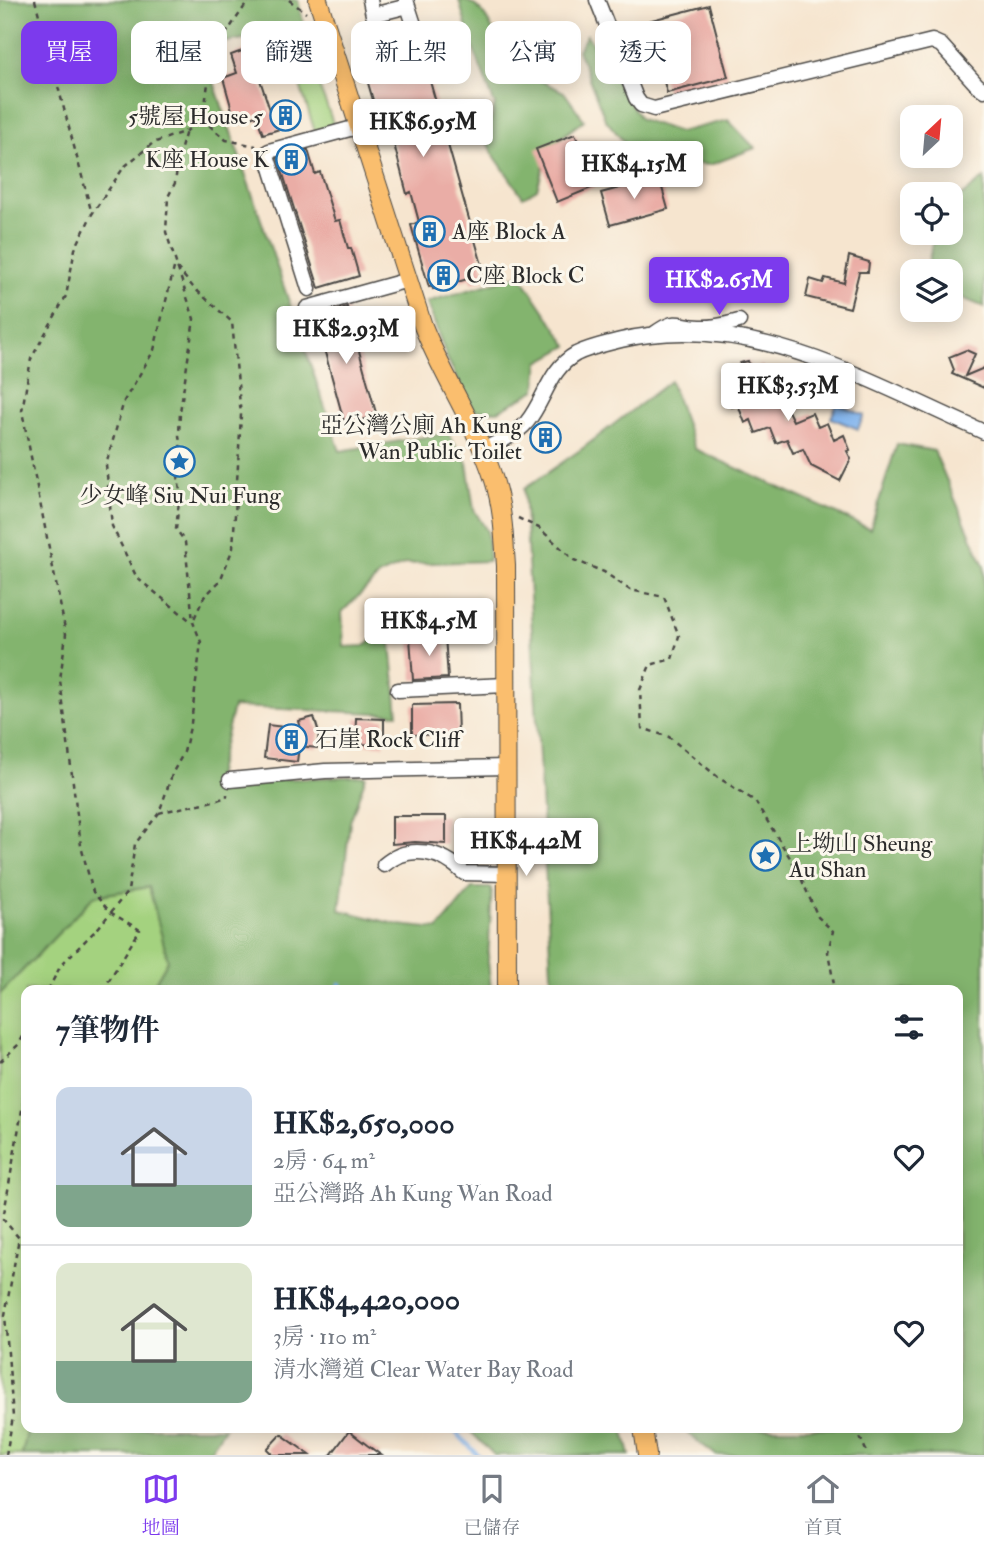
<!DOCTYPE html>
<html lang="zh-TW">
<head>
<meta charset="utf-8">
<style>
  body { margin:0; font-family:"IM FELL Double Pica","Noto Serif TC",serif; background:#f6f6f7; color:#1f2937; height:100vh; display:flex; flex-direction:column; font-size:26px; white-space:nowrap }
  * { box-sizing:border-box; margin:0 }
  p { font-size:23px; color:#747a83 }
  .icon { flex:none; width:38px; height:38px; fill:none; stroke:currentColor; stroke-width:2; stroke-linecap:round; stroke-linejoin:round }
  .map { position:relative; flex:1; overflow:hidden }
  .details { position:absolute; left:21px; top:985px; width:942px; height:448px; display:flex; flex-direction:column; background:#fff; border-radius:14px; box-shadow:0 4px 18px #0003 }
  .details>* { flex:none }
  .guide { position:absolute; left:21px; top:21px; width:943px; height:63px; display:flex; gap:14px }
  .needle { width:46px; rotate:26deg }
  .fabs { position:absolute; left:900px; top:105px; display:grid; gap:14px }
  .fabs a { display:grid; place-items:center; width:63px; height:63px; border-radius:14px; background:#fff; box-shadow:0 4px 18px #0003; font-size:35px }
  .price { position:absolute; translate:-50% -60px; padding:0 16px; border-radius:7px; background:#fff; color:#222; font-size:23px; line-height:46px; filter:drop-shadow(0 2px 4px #0008) }
  .price::after { content:''; position:absolute; left:50%; top:42px; width:21px; height:16px; margin-left:-10px; background:inherit; clip-path:polygon(0 0,100% 0,50% 100%) }
  .price.on { background:#7c3aed; color:#fff }
  ul { padding:0; list-style:none }
  li { display:flex; align-items:center; gap:21px; height:175px; padding:0 35px }
  li+li { border-top:2px solid #e0e1e3 }
  li span { display:grid; place-items:center; flex:none; width:196px; height:140px; border-radius:14px; color:#555 }
  li>.icon { margin-inline-start:auto }
  span .icon { width:84px; height:84px; fill:#fffc; stroke-width:1 }
  li b { font-size:30px }
  h2 { display:flex; justify-content:space-between; align-items:center; height:84px; padding:0 35px; font-size:30px }
  .tag { padding:0 24px; border-radius:14px; background:#fff; box-shadow:0 4px 18px #0003; font-size:24px; line-height:63px }
  .tag.on { background:#7c3aed; color:#fff }
  .menu { display:flex; justify-content:space-around; align-items:center; height:98px; border-top:2px solid #e0e1e3; background:#fff; font-size:19px; color:#747a83 }
  .menu a { display:grid; justify-items:center; gap:4px }
  .menu .on { color:#7c3aed }
  .map>svg:first-child { display:block }
</style>
</head>
<body>
<div class="map">
<svg width="984" height="1455" viewBox="0 0 984 1455">
  <rect width="100%" height="100%" fill="#fbf7ec"/>
  <filter id="ink" filterUnits="userSpaceOnUse"><feTurbulence type="fractalNoise" baseFrequency=".0143" numOctaves="2"/><feDisplacementMap in="SourceGraphic" scale="14" xChannelSelector="R" yChannelSelector="G"/><feConvolveMatrix kernelMatrix="1 2 1 2 8 2 1 2 1" color-interpolation-filters="sRGB"/></filter>
  <filter id="wash" filterUnits="userSpaceOnUse"><feTurbulence type="fractalNoise" baseFrequency=".00686" numOctaves="4" result="noise"/><feDisplacementMap in="SourceGraphic" scale="28" xChannelSelector="R" yChannelSelector="G"/><feGaussianBlur stdDeviation="1.57" result="paint"/><feColorMatrix in="noise" values="0 0 0 0 0 0 0 0 0 0 0 0 0 0 0 0 0 1.4 0 .05"/><feComposite in="paint" operator="in"/></filter>
  <g filter="url(#wash)">
    <rect width="100%" height="100%" fill="#f6e5cf"/>
    <path fill="#a4d27f" stroke="#687e55" stroke-width="2" d="M 304,29 C 304,63 325,94 334,127 L 315,132 L 289,50 L 284,51 L 279,37 Z
      M 149,887 L 168,960 L 151,990 L 26,990 L 28,1428 L 22,1455 L 0,1455 L 0,994 L 94,896 Z"/>
    <path fill="#83b46e" stroke="#57704c" stroke-width="2" d="M 0,0 L 298,0 L 304,26 L 298,30 L 226,42 L 206,59 L 340,451 L 448,433 L 467,463 L 474,510 L 487,531 L 489,561 L 405,564 L 380,575 L 342,612 L 344,647 L 365,646 L 389,624 L 398,714 L 233,707 L 213,789 L 267,780 L 366,776 L 350,822 L 340,910 L 399,925 L 438,929 L 472,888 L 492,888 L 488,961 L 491,990 L 151,990 L 168,960 L 149,887 L 94,896 L 0,994 Z
      M 459,0 C 487,0 498,44 508,65 L 564,92 L 584,120 L 549,147 L 537,189 L 523,197 L 493,154 L 480,128 L 489,128 L 495,105 L 470,40 Z
      M 587,35 L 640,119 L 679,132 L 728,120 L 755,148 L 710,165 L 637,158 L 605,119 L 578,50 Z
      M 984,178 L 984,307 L 950,293 L 950,271 L 927,271 L 934,235 L 925,233 L 950,233 L 950,201 L 962,196 Z
      M 520,275 L 568,346 L 539,362 L 536,390 L 498,411 L 473,410 L 447,358 L 427,302 Z
      M 670,381 L 695,449 L 870,529 L 897,444 L 934,451 L 984,566 L 984,1455 L 716,1455 L 688,1434 L 686,1428 L 957,1428 L 957,990 L 552,990 L 524,489 L 583,448 Z
      M 28,1428 L 225,1428 L 207,1455 L 22,1455 Z
      M 467,1428 L 623,1428 L 630,1455 L 494,1455 Z"/>
    <path fill="#80b3ed" stroke="#566f8c" stroke-width="2" d="M 728,273 C 738,273 744,279 753,281 L 758,286 L 751,291 L 735,289 L 728,283 Z
      M 837,404 L 864,415 L 858,429 L 831,418 Z"/>
    <g fill="none" stroke-linecap="round" stroke-linejoin="round">
      <path stroke="#80b3ed" stroke-width="4.5" d="M 340,990 L 340,984
        M 452,1428 L 478,1455"/>
    </g>
    <g id="blocks">
      <path fill="#eaada6" d="M 709,5 L 728,77 L 667,93 L 648,21 Z
        M 387,21 L 396,53 L 420,46 L 486,279 L 472,283 L 471,278 L 433,289 L 432,286 L 429,287 L 411,225 L 419,222 L 411,192 L 407,194 L 390,129 L 382,131 L 361,59 L 374,55 L 365,24 Z
        M 261,44 L 266,59 L 254,62 L 271,113 L 295,106 L 299,120 L 292,122 L 293,125 L 263,134 L 256,115 L 237,121 L 234,117 L 223,78 L 237,73 L 231,55 Z
        M 575,134 L 596,186 L 557,202 L 536,149 Z
        M 308,150 L 315,174 L 320,172 L 335,221 L 340,220 L 348,248 L 351,248 L 359,276 L 319,288 L 278,158 Z
        M 659,177 L 668,209 L 610,225 L 601,193 Z
        M 849,256 L 869,262 L 868,272 L 859,272 L 850,308 L 806,297 L 810,279 L 823,283 L 825,278 L 844,283 Z
        M 347,307 L 376,413 L 368,415 L 369,418 L 345,425 L 315,316 Z
        M 966,350 L 975,354 L 965,376 L 984,368 L 984,388 L 952,374 L 954,370 L 949,357 Z
        M 748,361 L 751,369 L 762,365 L 773,395 L 779,393 L 793,421 L 812,413 L 818,427 L 827,423 L 834,440 L 844,435 L 850,450 L 847,451 L 851,459 L 840,481 L 811,466 L 803,449 L 793,453 L 787,439 L 776,443 L 770,428 L 756,433 L 751,420 L 745,423 L 738,405 L 732,407 L 727,395 L 739,390 L 734,376 L 740,363 Z
        M 445,636 L 448,678 L 413,680 L 410,638 Z
        M 457,704 L 458,734 L 412,735 L 412,705 Z
        M 314,717 L 319,733 L 317,748 L 299,746 L 297,762 L 264,758 L 268,725 L 301,729 L 299,721 Z
        M 356,718 L 384,719 L 384,745 L 355,744 Z
        M 392,816 L 446,816 L 446,844 L 415,842 L 392,844 Z
        M 349,1431 L 367,1445 L 381,1455 L 331,1455 Z
        M 281,1434 L 310,1455 L 273,1455 L 267,1449 Z"/>
    </g>
  </g>
  <g filter="url(#ink)">
    <use href="#blocks" fill-opacity="0" stroke="#494744" stroke-width="2"/>
    <g fill="none" stroke-linecap="round" stroke-linejoin="round">
      <defs>
        <path id="minor" d="M 370,0 L 373,15 L 408,6
          M 406,0 L 417,34
          M 597,0 L 636,98 L 641,105 L 654,109 L 932,41 L 941,45 L 977,85 L 984,90
          M 309,289 L 267,155 L 269,151 L 357,127
          M 307,308 L 408,280
          M 654,334 C 679,316 676,327 701,327 C 714,328 727,324 739,321
          M 482,450 C 498,442 515,436 527,422 C 545,400 549,369 576,354 C 590,347 606,344 621,340 C 750,310 870,382 984,432
          M 398,690 L 506,685
          M 230,780 L 325,771 L 506,767
          M 384,865 C 409,843 442,851 464,873 L 507,874"/>
        <path id="major" d="M 318,0 L 423,326 C 444,379 477,426 494,480 C 503,508 504,537 506,566 L 507,990
          M 643,1428 L 647,1455"/>
      </defs>
      <use href="#minor" stroke="#494744" stroke-width="17"/>
      <use href="#major" stroke="#494744" stroke-width="20"/>
      <path stroke="#494744" stroke-width="2.5" stroke-dasharray="5 5" stroke-linecap="butt" d="M 35,0 L 92,214
        M 289,0 L 306,13
        M 203,120 L 212,54 L 249,0
        M 174,268 L 154,350 L 124,401 L 106,465 L 112,526 L 137,578 L 192,622
        M 177,268 L 193,287 L 232,322 L 241,415 L 233,548 L 220,581 L 204,597 L 193,621
        M 518,518 L 539,528 L 574,560 L 604,572 L 630,590 L 664,597 L 679,636 L 672,659 L 650,665 L 640,690 L 642,728 L 669,737 L 719,778 L 755,801 L 797,869 L 818,917 L 833,931 L 828,952 L 835,990
        M 159,813 C 181,807 205,804 227,797 L 227,794
        M 48,990 L 61,965 L 99,927 L 128,891 L 135,844 L 159,813 L 173,772 L 184,752 L 191,723 L 201,642 L 193,622 L 185,542 L 176,529 L 180,492 L 178,475 L 181,451 L 179,435 L 180,412 L 194,319 L 166,232 L 168,197 L 175,183 L 179,155 L 186,131
        M 103,990 L 140,930 L 110,912 L 93,892 L 81,846 L 60,680 L 66,634 L 22,411 L 31,359 L 66,296 L 75,249 L 92,214 L 124,167 L 153,143 L 186,131 L 203,120 L 226,140 L 256,146
        M 0,1062 L 19,1044 L 26,1031
        M 856,1428 L 868,1455
        M 6,1455 L 13,1417 L 5,1315 L 19,1238 L 3,1219 L 23,1104 L 26,1102"/>
      <use href="#minor" stroke="#fff" stroke-width="14"/>
      <use href="#major" stroke="#fabe6e" stroke-width="18"/>
    </g>
  </g>
  <defs>
    <symbol id="building-ring" viewBox="-11 -11 22 22"><circle r="9.5" fill="#fbf7ec" stroke="#1f6fb2" stroke-width="1.5"/><path d="M-4-6H4V6H1V3H-1V6H-4ZM-2.5-4.3h1.7v1.8h-1.7ZM.8-4.3h1.7v1.8H.8ZM-2.5-1h1.7V.8h-1.7ZM.8-1h1.7V.8H.8Z" fill="#1f6fb2"/></symbol>
    <symbol id="sight-ring" viewBox="-11 -11 22 22"><circle r="9.5" fill="#fbf7ec" stroke="#1f6fb2" stroke-width="1.5"/><path d="M0-6L1.8-2.2L6-1.7L2.9 1.2L3.7 5.4L0 3.3L-3.7 5.4L-2.9 1.2L-6-1.7L-1.8-2.2Z" fill="#1f6fb2"/></symbol>
  </defs>
  <g fill-rule="evenodd">
    <use href="#building-ring" x="268" y="98" width="35" height="35"/>
    <use href="#building-ring" x="274" y="142" width="35" height="35"/>
    <use href="#building-ring" x="412" y="214" width="35" height="35"/>
    <use href="#building-ring" x="426" y="258" width="35" height="35"/>
    <use href="#building-ring" x="528" y="420" width="35" height="35"/>
    <use href="#sight-ring" x="162" y="444" width="35" height="35"/>
    <use href="#building-ring" x="274" y="722" width="35" height="35"/>
    <use href="#sight-ring" x="748" y="838" width="35" height="35"/>
  </g>
  <g text-anchor="middle" dominant-baseline="central" stroke-width="6" stroke-linejoin="round" paint-order="stroke">
    <g font-size="23" fill="#2b2b2b" stroke="#fbf7ec" text-anchor="start">
      <text x="263" y="116" text-anchor="end">5號屋 House 5</text>
      <text x="269" y="159" text-anchor="end">K座 House K</text>
      <text x="452" y="231">A座 Block A</text>
      <text x="466" y="275">C座 Block C</text>
      <text x="522" y="425" text-anchor="end">亞公灣公廁 Ah Kung<tspan x="522" dy="26">Wan Public Toilet</tspan></text>
      <text x="180" y="495" text-anchor="middle">少女峰 Siu Nui Fung</text>
      <text x="315" y="739">石崖 Rock Cliff</text>
      <text x="789" y="843">上坳山 Sheung<tspan x="789" dy="26">Au Shan</tspan></text>
    </g>
  </g>
</svg>
<div class="fabs">
<a><svg class="needle" viewBox="-14 -14 28 28"><path d="M0-13l5 13h-10z" fill="#e53935"/><path d="M0 13l5-13h-10z" fill="#747a83"/></svg></a>
<a><svg class="icon" aria-label="locate" viewBox="0 0 24 24"><circle cx="12" cy="12" r="6"/><path d="M12 2v4M12 18v4M2 12h4M18 12h4"/></svg></a>
<a><svg class="icon" aria-label="layers" viewBox="0 0 24 24"><path d="M12 4l9 5-9 5-9-5zM3 14l9 5 9-5"/></svg></a>
</div>
<b class="price" style="left:423px;top:159px">HK$6.95M</b>
<b class="price" style="left:634px;top:201px">HK$4.15M</b>
<b class="price on" style="left:719px;top:317px">HK$2.65M</b>
<b class="price" style="left:346px;top:366px">HK$2.93M</b>
<b class="price" style="left:788px;top:423px">HK$3.53M</b>
<b class="price" style="left:429px;top:658px">HK$4.5M</b>
<b class="price" style="left:526px;top:878px">HK$4.42M</b>
<div class="guide">
<a class="tag on">買屋</a>
<a class="tag">租屋</a>
<a class="tag">篩選</a>
<a class="tag">新上架</a>
<a class="tag">公寓</a>
<a class="tag">透天</a>
</div>
<section class="details">
<h2>7筆物件<svg class="icon" aria-label="filters" viewBox="0 0 24 24"><path d="M4 7h16M4 17h16"/><circle cx="9" cy="7" r="2"/><circle cx="15" cy="17" r="2"/></svg></h2>
<ul>
<li><span style="background:linear-gradient(#c9d6e8 70%,#7fa58c 0)"><svg class="icon" aria-label="home" viewBox="0 0 24 24"><path d="M3 11l9-7 9 7M6 9v11h12V9"/></svg></span><div><b>HK$2,650,000</b><p>2房 · 64 m²</p><p>亞公灣路 Ah Kung Wan Road</p></div><svg class="icon" aria-label="heart" viewBox="0 0 24 24"><path d="M12 20l-8-8c-3-5 5-10 8-4 3-6 11-1 8 4z"/></svg></li>
<li><span style="background:linear-gradient(#dfe7d0 70%,#7fa58c 0)"><svg class="icon" aria-label="home" viewBox="0 0 24 24"><path d="M3 11l9-7 9 7M6 9v11h12V9"/></svg></span><div><b>HK$4,420,000</b><p>3房 · 110 m²</p><p>清水灣道 Clear Water Bay Road</p></div><svg class="icon" aria-label="heart" viewBox="0 0 24 24"><path d="M12 20l-8-8c-3-5 5-10 8-4 3-6 11-1 8 4z"/></svg></li>
</ul>
</section>
</div>
<nav class="menu">
<a class="on"><svg class="icon" aria-label="map" viewBox="0 0 24 24"><path d="M3 6l6-2 6 2 6-2v14l-6 2-6-2-6 2zM9 4v14M15 6v14"/></svg>地圖</a>
<a><svg class="icon" aria-label="saved" viewBox="0 0 24 24"><path d="M7 4h10v16l-5-4-5 4z"/></svg>已儲存</a>
<a><svg class="icon" aria-label="home" viewBox="0 0 24 24"><path d="M3 11l9-7 9 7M6 9v11h12V9"/></svg>首頁</a>
</nav>
</body>
</html>
